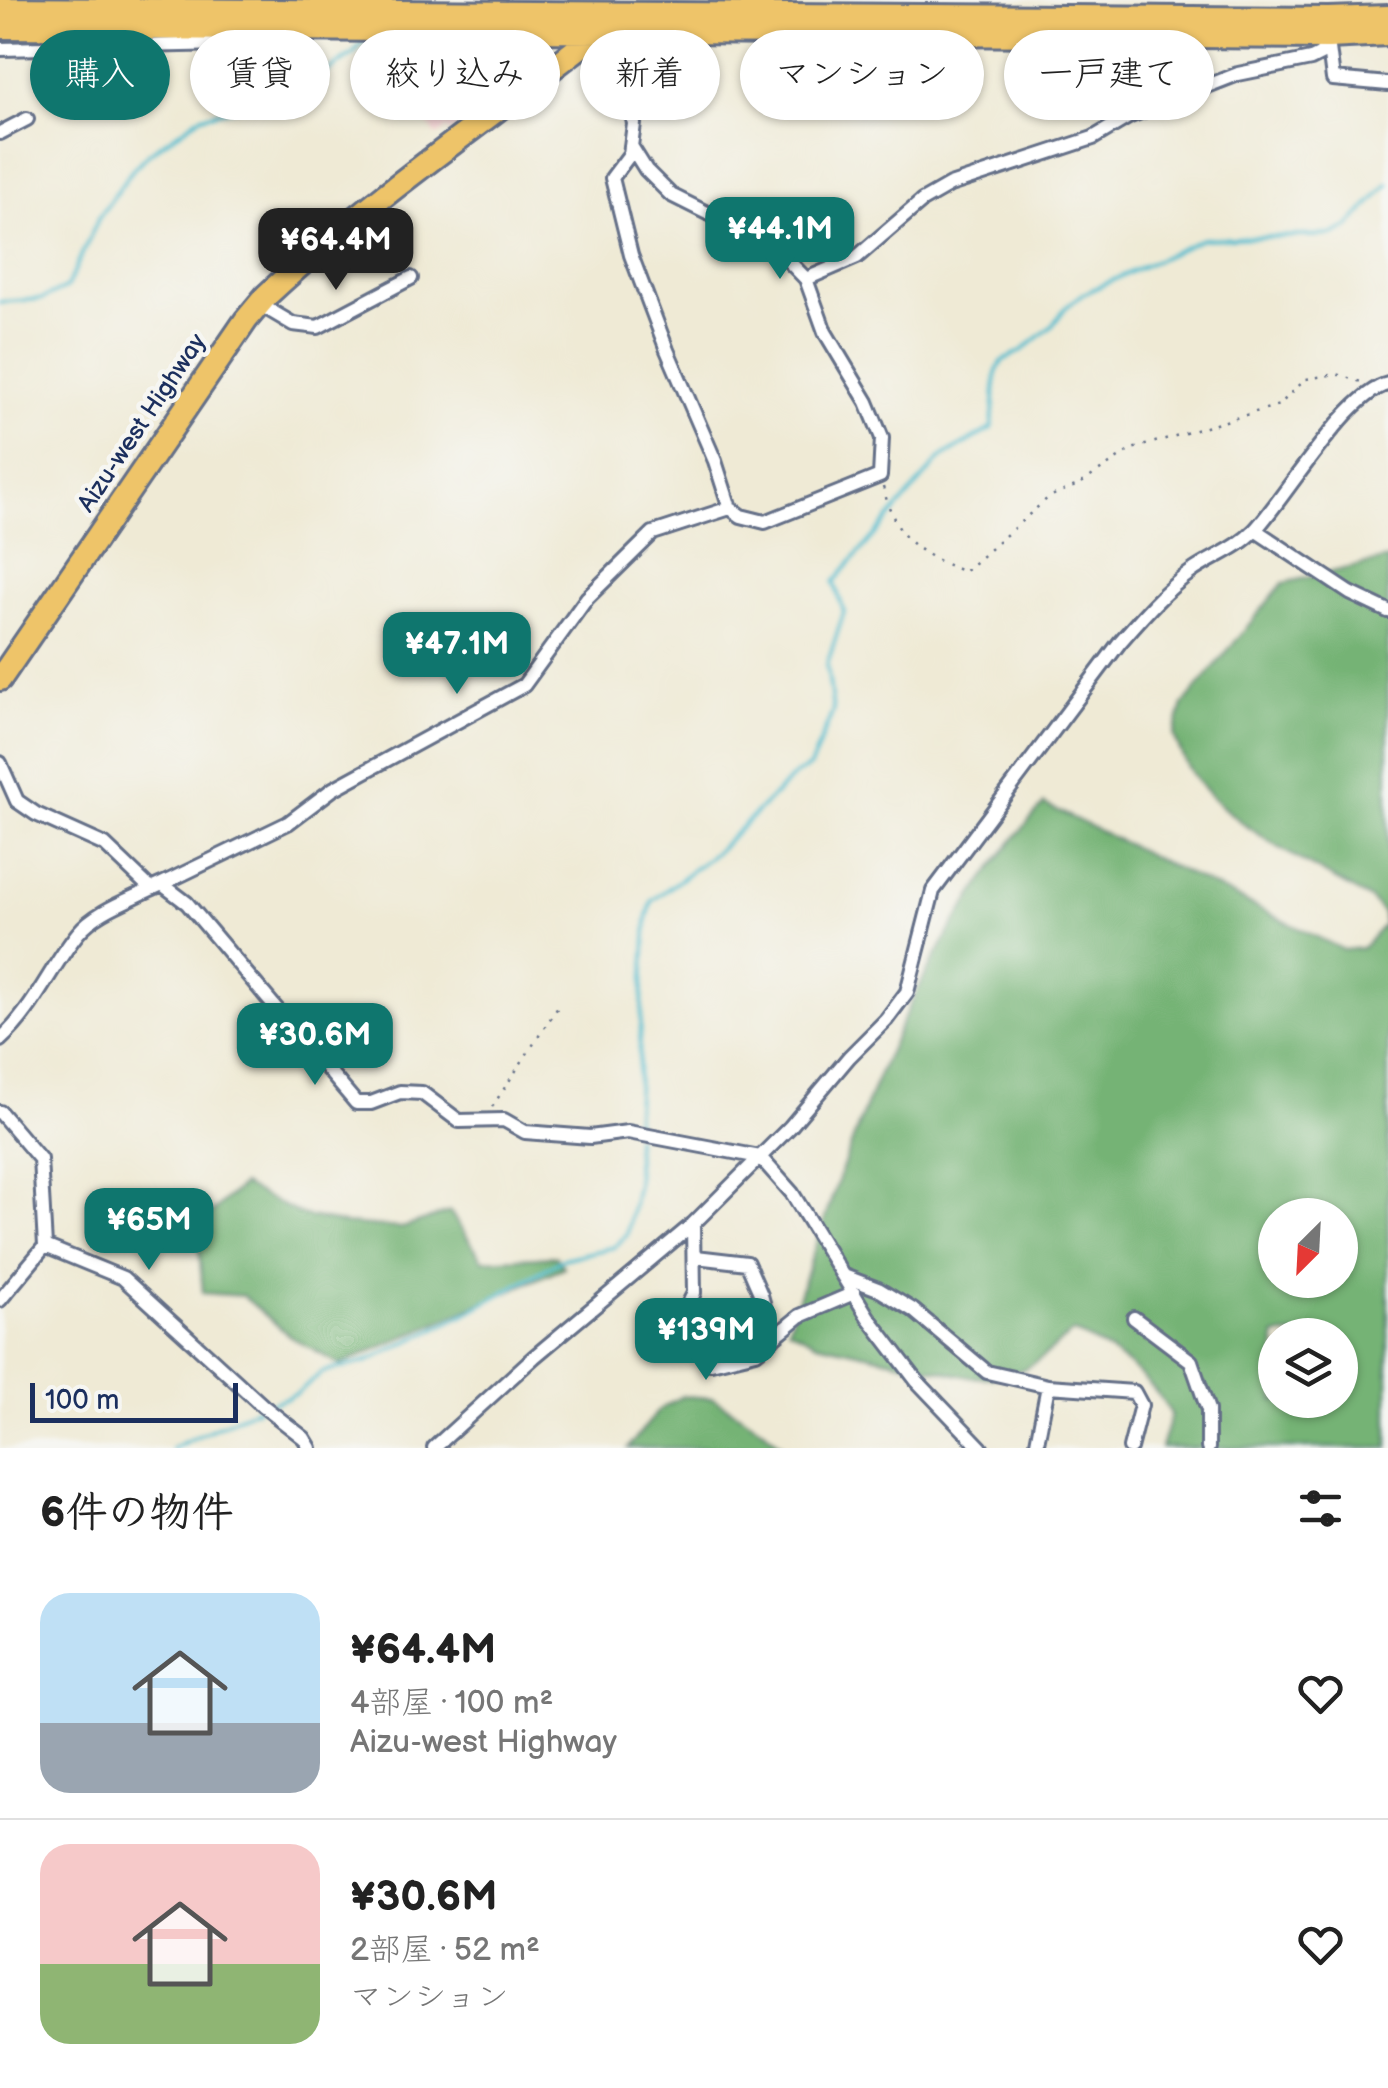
<!DOCTYPE html>
<html lang="ja">
<head>
<meta charset="utf-8">
<style>
  body { margin:0; font-family:"Balsamiq Sans","Klee One",sans-serif; background:#f2f2f2; color:#222; height:100vh; display:flex; flex-direction:column; font-size:38px; white-space:nowrap }
  * { box-sizing:border-box; margin:0 }
  p { font-size:32px; color:#767676 }
  .icon { flex:none; width:55px; height:55px; fill:none; stroke:currentColor; stroke-width:2; stroke-linecap:round; stroke-linejoin:round }
  .map { position:relative; height:1448px; overflow:hidden }
  .side { display:flex; flex-direction:column; background:#fff; flex:1 }
  .side>* { flex:none }
  .banner { position:absolute; left:30px; top:30px; width:1330px; height:90px; display:flex; gap:20px }
  .needle { width:65px; rotate:204deg }
  .tools { position:absolute; left:1258px; top:1198px; display:grid; gap:20px }
  .tools a { display:grid; place-items:center; width:100px; height:100px; border-radius:50%; background:#fff; box-shadow:0 2px 8px #0004; font-size:50px }
  .scale { position:absolute; left:30px; bottom:25px; width:208px; box-sizing:border-box; padding-left:10px; border:5px solid #1b2f5e; border-top:0; font-size:28px; line-height:35px; white-space:nowrap; color:#1b2f5e; -webkit-text-stroke:8px #f6f6f2; paint-order:stroke }
  .price { position:absolute; translate:-50% -85px; padding:0 22px; border-radius:20px; background:#0f766e; color:#fff; font-size:32px; line-height:65px; filter:drop-shadow(0 2px 5px #0008) }
  .price::after { content:''; position:absolute; left:50%; top:60px; width:30px; height:22px; margin-left:-15px; background:inherit; clip-path:polygon(0 0,100% 0,50% 100%) }
  .price.on { background:#222; color:#fff }
  ul { padding:0; list-style:none }
  li { display:flex; align-items:center; gap:30px; height:250px; padding:0 40px }
  li+li { border-top:2px solid #e0e0e0 }
  li span { display:grid; place-items:center; flex:none; width:280px; height:200px; border-radius:30px; color:#555 }
  li>.icon { margin-inline-start:auto }
  span .icon { width:120px; height:120px; fill:#fffc; stroke-width:1 }
  li b { font-size:42px }
  h2 { display:flex; justify-content:space-between; align-items:center; height:120px; padding:0 40px; font-size:42px }
  .pill { padding:0 35px; border-radius:45px; background:#fff; box-shadow:0 2px 8px #0004; font-size:35px; line-height:90px }
  .pill.on { background:#0f766e; color:#fff }
  .map>svg:first-child { display:block }
</style>
</head>
<body>
<div class="map">
<svg width="1388" height="1448" viewBox="0 0 1388 1448">
  <rect width="100%" height="100%" fill="#f6f6f2"/>
  <filter id="ink" filterUnits="userSpaceOnUse"><feTurbulence type="fractalNoise" baseFrequency=".01" numOctaves="2"/><feDisplacementMap in="SourceGraphic" scale="20" xChannelSelector="R" yChannelSelector="G"/><feConvolveMatrix kernelMatrix="1 2 1 2 8 2 1 2 1" color-interpolation-filters="sRGB"/></filter>
  <filter id="wash" filterUnits="userSpaceOnUse"><feTurbulence type="fractalNoise" baseFrequency=".0048" numOctaves="4" result="noise"/><feDisplacementMap in="SourceGraphic" scale="40" xChannelSelector="R" yChannelSelector="G"/><feGaussianBlur stdDeviation="2.25" result="paint"/><feColorMatrix in="noise" values="0 0 0 0 0 0 0 0 0 0 0 0 0 0 0 0 0 1.4 0 .05"/><feComposite in="paint" operator="in"/></filter>
  <g filter="url(#wash)">
    <rect width="100%" height="100%" fill="#efead5"/>
    <path fill="#f7cfd1" d="M 509,44 L 517,51 L 524,69 L 519,81 L 450,133 L 447,128 L 437,136 L 425,119 L 420,118 L 418,121 L 376,111 L 359,89 L 366,73 L 358,64 L 375,45 Z"/>
    <path fill="#75b374" stroke="#487169" stroke-width="2.5" fill-rule="evenodd" d="M 1388,559 L 1388,1448 L 1161,1448 L 1171,1414 C 1150,1376 1112,1349 1073,1332 C 1036,1362 1021,1381 970,1377 L 817,1343 L 788,1328 C 850,1143 909,950 1044,804 L 1344,950 L 1362,948 L 1384,924 L 1383,913 L 1370,899 C 1315,868 1226,825 1191,772 C 1184,762 1179,748 1174,736 L 1183,705 L 1283,583 ZM 1275,1215 L 1340,1215 L 1340,1280 L 1275,1280 ZM 1275,1335 L 1340,1335 L 1340,1400 L 1275,1400 Z
      M 242,1185 L 304,1216 L 345,1224 L 402,1228 L 450,1212 L 483,1260 L 556,1256 L 564,1267 L 340,1365 L 291,1337 L 243,1296 L 203,1293 L 197,1226 Z
      M 682,1396 L 713,1398 L 764,1430 L 784,1448 L 628,1448 L 659,1410 Z"/>
    <g fill="none" stroke-linecap="round" stroke-linejoin="round">
      <path stroke="#53bdcf" stroke-width="4" d="M 0,302 L 42,299 L 67,287 L 99,217 L 133,169 L 149,153 L 202,116 L 296,93 L 353,54 L 366,38
        M 635,1128 L 647,919 L 652,901 L 716,852 L 795,775 L 810,767 L 833,711 L 827,665 L 844,612 L 834,582 L 941,458 L 992,428 L 996,373 L 1002,361 L 1023,350 L 1052,326 L 1065,308 L 1083,294 L 1202,239 L 1333,235 L 1349,227 L 1388,184
        M 267,1405 L 296,1394 L 323,1372 L 366,1362 L 467,1313 L 563,1259 L 614,1247 L 627,1235 L 637,1184 L 635,1137
        M 172,1448 L 258,1408"/>
    </g>
    <g id="blocks">
      <path fill="#e6b19f" d="M 385,69 L 407,98 L 391,111 L 370,82 Z"/>
    </g>
  </g>
  <g filter="url(#ink)">
    <use href="#blocks" fill-opacity="0" stroke="#657088" stroke-width="2.5"/>
    <g fill="none" stroke-linecap="round" stroke-linejoin="round">
      <defs>
        <path id="minor" d="M 628,29 L 628,91 L 634,124 L 630,154 L 612,178 L 631,255 L 667,350 L 715,461 L 730,508 L 741,516 L 765,522 L 880,476 L 882,438 L 867,402 L 825,332 L 806,279 L 775,247 L 671,195 L 646,170 L 631,146
          M 1328,40 L 1333,79 L 1388,84
          M 0,49 L 227,44 L 250,35
          M 0,133 L 27,119
          M 806,279 L 857,257 L 922,201 L 950,185 L 1093,138 L 1130,116 L 1238,74 L 1311,59 L 1321,54 L 1328,37
          M 259,304 L 293,324 L 318,327 L 411,278
          M 1255,530 L 1350,593 L 1388,611
          M 0,763 L 17,801 L 36,814 L 105,845 L 151,889 L 162,884 L 187,903 L 356,1103 L 371,1103 L 400,1092 L 422,1093 L 459,1121 L 504,1120 L 525,1132 L 590,1137 L 628,1132 L 760,1157 L 792,1193 L 868,1317 L 917,1381 L 981,1448
          M 162,884 L 288,823 L 333,789 L 524,685 L 587,598 L 653,533 L 730,508
          M 0,1040 C 34,1010 50,968 78,933 C 95,912 127,901 151,889
          M 0,1112 L 40,1159 L 45,1246 L 123,1278 L 263,1406 L 304,1438 L 310,1448
          M 693,1224 L 694,1293 L 683,1315 L 711,1363 L 756,1352 L 800,1316 L 854,1293
          M 696,1257 L 747,1263 L 761,1295 L 773,1339
          M 844,1276 L 878,1289 L 913,1310 L 987,1372 L 1048,1386 L 1134,1392 L 1141,1405 L 1130,1448
          M 0,1300 L 45,1246
          M 1134,1318 L 1191,1361 L 1208,1410 L 1208,1448
          M 434,1448 L 534,1357 L 693,1224 L 790,1127 L 849,1057 L 886,1020 L 907,992 L 933,891 L 1120,642 C 1142,617 1164,591 1191,572 C 1212,557 1237,549 1255,530 C 1285,498 1347,393 1388,384
          M 1036,1448 L 1048,1386"/>
        <path id="trunk" d="M 0,9 L 1329,19 L 1388,17
          M 0,27 L 1328,37 L 1388,34
          M 523,32 L 535,44 L 540,61 L 529,87
          M 0,679 L 246,320 L 266,296 C 371,198 490,118 603,29"/>
      </defs>
      <use href="#minor" stroke="#657088" stroke-width="18"/>
      <use href="#trunk" stroke="#657088" stroke-width="28"/>
      <path stroke="#657088" stroke-width="2.5" stroke-dasharray="2.5 8" stroke-linecap="butt" d="M 883,487 C 897,541 915,551 964,572 L 1049,497 L 1080,484 L 1132,449 L 1279,405 L 1306,379 L 1336,374 L 1361,382
        M 492,1107 L 560,1004"/>
      <use href="#minor" stroke="#fff" stroke-width="12"/>
      <use href="#trunk" stroke="#eec469" stroke-width="22"/>
    </g>
  </g>
  <g text-anchor="middle" dominant-baseline="central" stroke-width="9" stroke-linejoin="round" paint-order="stroke">
    <g font-size="25" fill="#1b2f5e" stroke="#f6f6f2">
      <text transform="translate(142 423) rotate(-56)">Aizu-west Highway</text>
    </g>
  </g>
</svg>
<div class="tools">
<a><svg class="needle" viewBox="-14 -14 28 28"><path d="M0-13l5 13h-10z" fill="#e53935"/><path d="M0 13l5-13h-10z" fill="#767676"/></svg></a>
<a><svg class="icon" aria-label="layers" viewBox="0 0 24 24"><path d="M12 4l9 5-9 5-9-5zM3 14l9 5 9-5"/></svg></a>
</div>
<div class="scale">100 m</div>
<b class="price" style="left:780px;top:282px">¥44.1M</b>
<b class="price on" style="left:336px;top:293px">¥64.4M</b>
<b class="price" style="left:457px;top:697px">¥47.1M</b>
<b class="price" style="left:315px;top:1088px">¥30.6M</b>
<b class="price" style="left:149px;top:1273px">¥65M</b>
<b class="price" style="left:706px;top:1383px">¥139M</b>
<div class="banner">
<a class="pill on">購入</a>
<a class="pill">賃貸</a>
<a class="pill">絞り込み</a>
<a class="pill">新着</a>
<a class="pill">マンション</a>
<a class="pill">一戸建て</a>
</div>
</div>
<section class="side">
<h2>6件の物件<svg class="icon" aria-label="filters" viewBox="0 0 24 24"><path d="M4 7h16M4 17h16"/><circle cx="9" cy="7" r="2"/><circle cx="15" cy="17" r="2"/></svg></h2>
<ul>
<li><span style="background:linear-gradient(#bfe0f5 65%,#9aa5b1 0)"><svg class="icon" aria-label="home" viewBox="0 0 24 24"><path d="M3 11l9-7 9 7M6 9v11h12V9"/></svg></span><div><b>¥64.4M</b><p>4部屋 · 100 m²</p><p>Aizu-west Highway</p></div><svg class="icon" aria-label="heart" viewBox="0 0 24 24"><path d="M12 20l-8-8c-3-5 5-10 8-4 3-6 11-1 8 4z"/></svg></li>
<li><span style="background:linear-gradient(#f6c9c9 60%,#8fb573 0)"><svg class="icon" aria-label="home" viewBox="0 0 24 24"><path d="M3 11l9-7 9 7M6 9v11h12V9"/></svg></span><div><b>¥30.6M</b><p>2部屋 · 52 m²</p><p>マンション</p></div><svg class="icon" aria-label="heart" viewBox="0 0 24 24"><path d="M12 20l-8-8c-3-5 5-10 8-4 3-6 11-1 8 4z"/></svg></li>
</ul>
</section>
</body>
</html>
